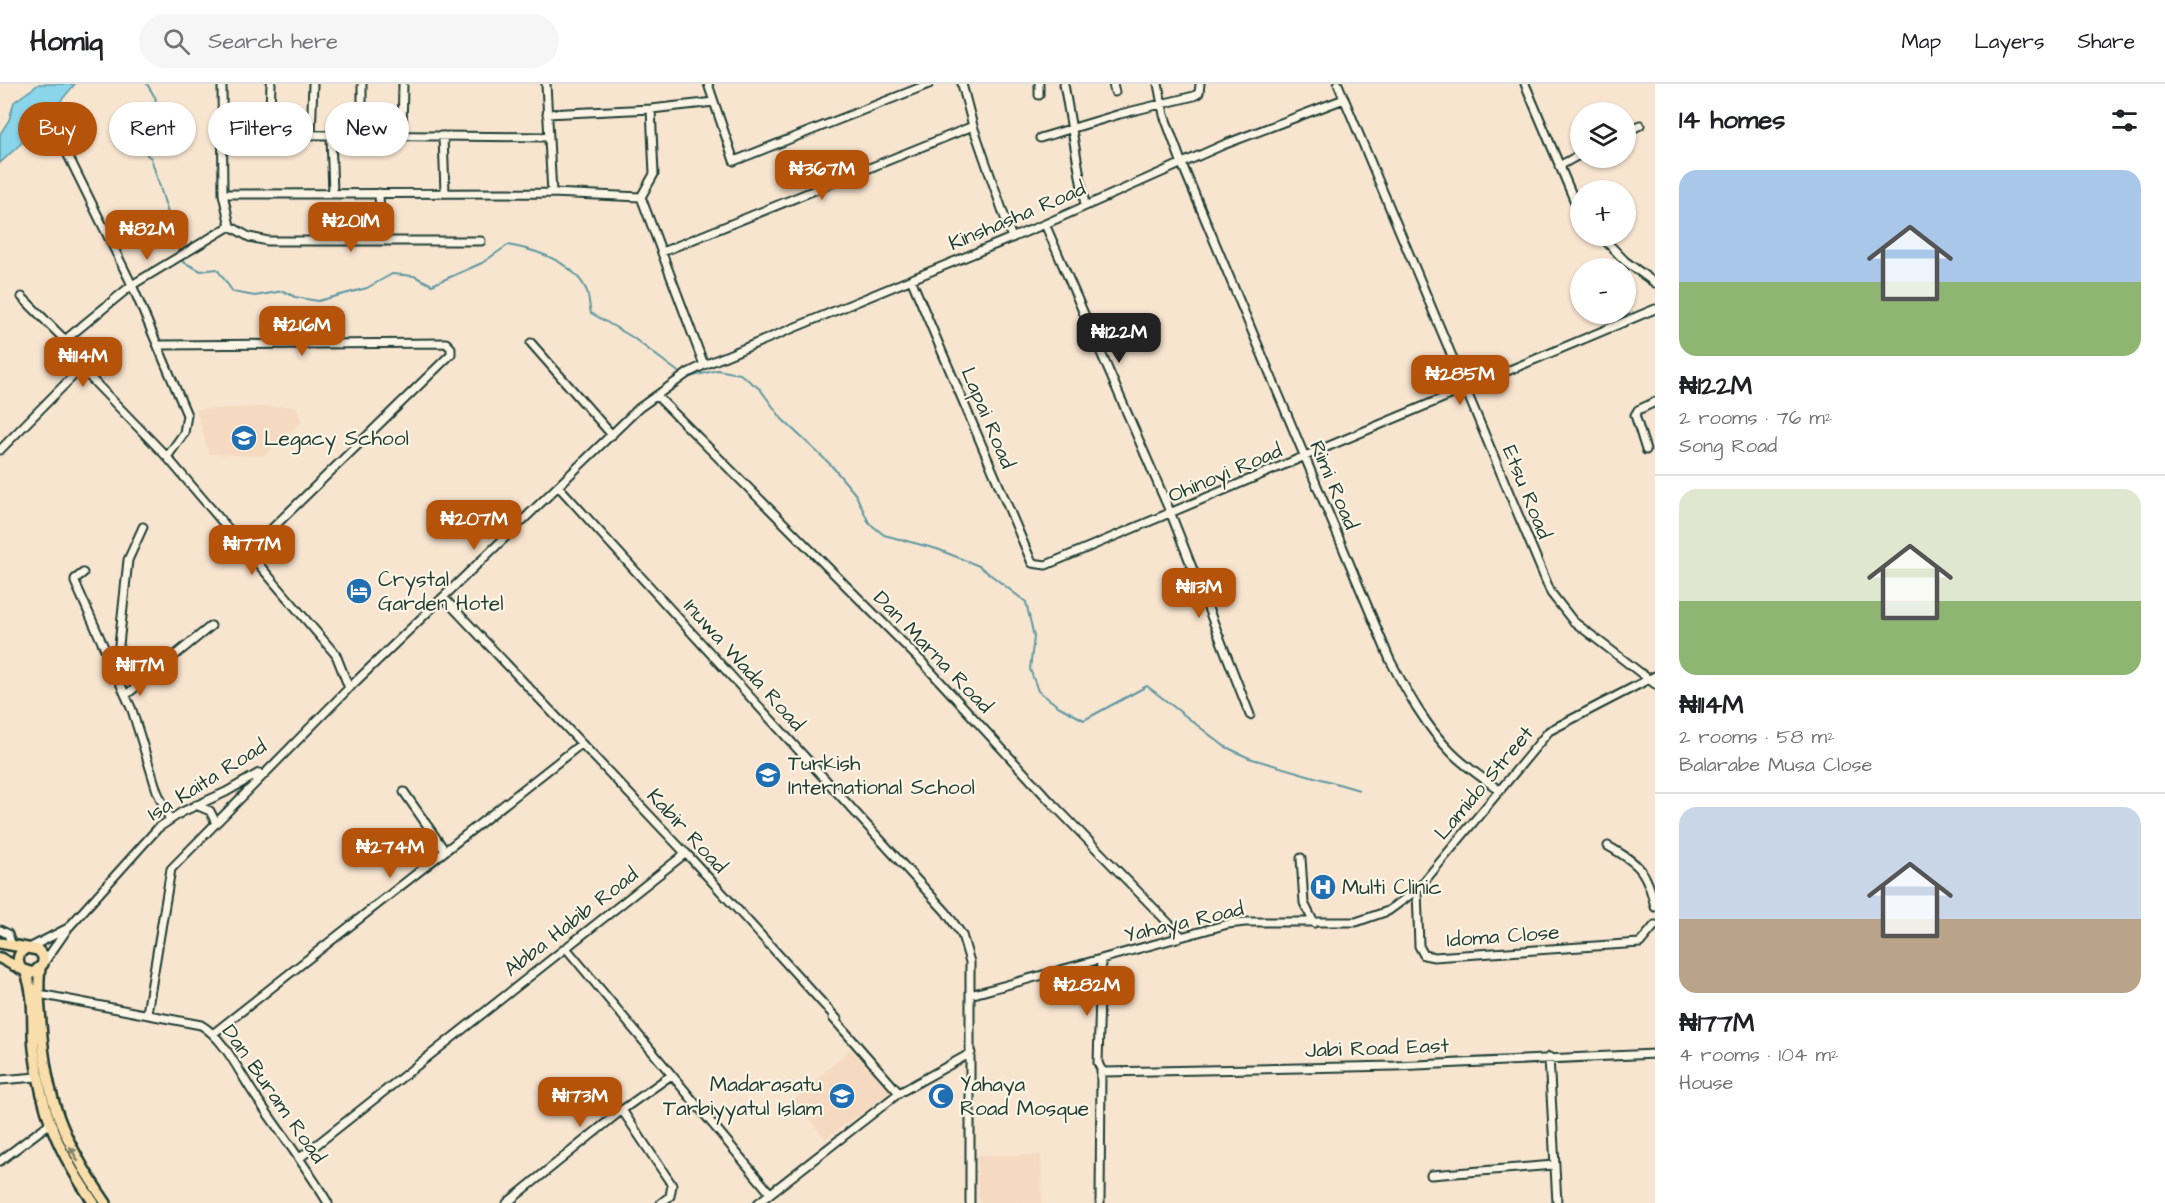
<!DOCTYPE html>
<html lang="en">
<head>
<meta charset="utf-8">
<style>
  body { margin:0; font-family:"Architects Daughter",sans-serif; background:#f6f6f6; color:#202124; height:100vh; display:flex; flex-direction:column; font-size:22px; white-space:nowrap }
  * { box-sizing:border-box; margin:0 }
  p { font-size:20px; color:#757577 }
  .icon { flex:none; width:33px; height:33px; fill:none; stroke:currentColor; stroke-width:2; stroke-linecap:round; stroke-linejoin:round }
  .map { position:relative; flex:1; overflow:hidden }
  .sheet { display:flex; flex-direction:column; background:#fff; width:510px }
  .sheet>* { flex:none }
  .top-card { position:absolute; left:18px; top:18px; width:570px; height:54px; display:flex; gap:12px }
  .fabs { position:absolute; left:1570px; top:18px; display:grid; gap:12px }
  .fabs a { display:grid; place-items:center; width:66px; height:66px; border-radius:50%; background:#fff; box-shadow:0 2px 4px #0004; font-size:30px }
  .price { position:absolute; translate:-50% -51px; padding:0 14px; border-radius:12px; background:#b45309; color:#fff; font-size:20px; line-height:39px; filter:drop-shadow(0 2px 3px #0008) }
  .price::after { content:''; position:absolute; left:50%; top:36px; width:18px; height:14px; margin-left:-9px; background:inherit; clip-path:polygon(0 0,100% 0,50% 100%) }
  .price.current { background:#222; color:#fff }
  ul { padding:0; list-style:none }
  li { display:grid; align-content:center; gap:12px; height:318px; padding:0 24px }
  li+li { border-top:2px solid #e0e0e0 }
  li span { display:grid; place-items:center; height:186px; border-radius:18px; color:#555 }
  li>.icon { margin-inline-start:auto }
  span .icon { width:108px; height:108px; fill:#fffc; stroke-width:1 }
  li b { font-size:26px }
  h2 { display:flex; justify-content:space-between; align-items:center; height:72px; padding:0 24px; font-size:26px }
  .tag { padding:0 21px; border-radius:27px; background:#fff; box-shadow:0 2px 4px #0004; font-size:21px; line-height:54px }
  .tag.current { background:#b45309; color:#fff }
  header { display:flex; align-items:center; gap:36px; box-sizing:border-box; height:84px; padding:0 30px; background:#fff; border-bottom:2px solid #e0e0e0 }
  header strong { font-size:28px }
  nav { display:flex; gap:33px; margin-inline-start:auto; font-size:21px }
  .search { width:420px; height:54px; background:#f6f6f6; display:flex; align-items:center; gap:15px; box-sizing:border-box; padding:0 21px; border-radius:33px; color:#757577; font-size:22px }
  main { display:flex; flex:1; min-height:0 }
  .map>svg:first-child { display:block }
</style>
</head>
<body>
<header>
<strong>Homiq</strong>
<div class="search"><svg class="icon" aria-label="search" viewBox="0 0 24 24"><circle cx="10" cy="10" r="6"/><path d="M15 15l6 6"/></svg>Search here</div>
<nav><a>Map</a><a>Layers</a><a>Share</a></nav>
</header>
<main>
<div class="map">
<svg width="1655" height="1119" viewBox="0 0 1655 1119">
  <rect width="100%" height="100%" fill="#f8e5d0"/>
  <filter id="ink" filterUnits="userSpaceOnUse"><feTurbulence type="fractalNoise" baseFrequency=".0167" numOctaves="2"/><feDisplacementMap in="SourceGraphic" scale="12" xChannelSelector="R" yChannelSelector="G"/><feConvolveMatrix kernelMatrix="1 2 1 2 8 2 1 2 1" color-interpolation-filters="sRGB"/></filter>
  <g filter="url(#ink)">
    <path fill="#f5dac1" d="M 296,322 L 302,338 L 264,372 L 209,370 L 196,325 Z
      M 850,965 L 891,1008 L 825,1055 L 794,1016 Z
      M 977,1071 L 1041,1071 L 1042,1119 L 979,1119 Z"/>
    <path fill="#8ad5ea" stroke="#5f98a1" stroke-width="1.5" d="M 39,0 L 75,0 L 39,43 L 0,79 L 0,50 L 9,36 L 14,18 Z"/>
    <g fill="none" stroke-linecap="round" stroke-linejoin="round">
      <path stroke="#5f98a1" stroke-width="2" d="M 147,0 L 156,15 L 145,53 L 147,71 L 151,74 L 183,178 L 201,187 L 217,185 L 233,208 L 255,212 L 283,207 L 295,213 L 318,217 L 367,204 L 392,190 L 414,192 L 432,201 L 482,179 L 508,161 C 536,166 572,177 586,205 C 589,211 589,222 591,229 L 632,253 L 681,290
        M 686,294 L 717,286 L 740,290 L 760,305 L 782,335 L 831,381 L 856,411 L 869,439 L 884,451 L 937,465 L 979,482 L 1026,518 L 1034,553 L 1030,585 L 1038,607 L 1058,622 L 1084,636 L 1147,602 L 1224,662 L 1249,674 L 1359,706"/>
      <defs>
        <path id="minor" d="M 222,0 L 223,110 L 230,142 L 249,153 L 268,157 L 481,157
          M 708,0 L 734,77 L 929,0
          M 962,0 L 973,42 L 1012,154
          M 1064,0 L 1085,121
          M 1113,0 L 1115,8
          M 1158,0 L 1164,31 L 1182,80 L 1390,576 C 1407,608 1426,643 1452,669 C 1466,683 1483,694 1499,706
          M 1338,0 L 1551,509 L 1573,537 L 1655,600
          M 1525,0 L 1575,118 L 1581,126
          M 1039,11 L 1039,0
          M 547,30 L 651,25 L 714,18
          M 1626,48 L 1640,41
          M 223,50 L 547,53
          M 269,50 L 271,0
          M 58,51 L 132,201 L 187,331 L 184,349 L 167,373
          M 311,51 L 313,0
          M 362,51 L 362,0
          M 402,51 L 403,0
          M 331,52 L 333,109
          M 443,52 L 445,108
          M 1040,54 L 1120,30 L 1194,12 L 1199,9 L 1200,0
          M 1559,82 L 1581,70
          M 379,109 L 381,157
          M 223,110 L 552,109
          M 641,113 L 654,90 L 651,25
          M 1045,140 L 1171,430 L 1250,631
          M 1601,152 L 1625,177 L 1655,199
          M 662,168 L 973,42
          M 911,195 L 1032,479 L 1046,481 L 1655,225
          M 22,213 L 65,256 L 81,284 L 167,373 L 336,571 L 349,604
          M 65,256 L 132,201 L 230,142
          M 531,259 L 612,351
          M 160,261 L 446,259 L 451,264 L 451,270 L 248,468
          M 704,281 L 1045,140 L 1223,61 L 1344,15
          M 657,312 L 923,579 L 1050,717 L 1181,852
          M 0,366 L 81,284
          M 1646,366 L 1635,331 L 1638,326 L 1655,318
          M 559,403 L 946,828 L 962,851 L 970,878 L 970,1119
          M 83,489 L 75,495 L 75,498 L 132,626 L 157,707 L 170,736
          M 444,514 L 688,772
          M 119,593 L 119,561 L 128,476 L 143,443
          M 126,611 L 211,542
          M 404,708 L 445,767
          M 196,721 L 210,727 L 215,737
          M 1608,762 C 1640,780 1647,787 1655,823
          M 1301,774 L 1304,819 L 1314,839
          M 1417,806 L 1419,862 L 1424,871 L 1434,873 L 1640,859 L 1655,841
          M 0,846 L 8,850 L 12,862
          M 31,863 L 66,845
          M 566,864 L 770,1109
          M 43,880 L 68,844 L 158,744 L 182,728 L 226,708 L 259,689
          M 39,910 L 201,941 C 226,956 239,989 256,1013 C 280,1048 306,1082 328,1119
          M 970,911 L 1228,840 L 1245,838 L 1356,838 L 1388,827 L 1417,806 L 1549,647 L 1655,592
          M 147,929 L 171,785 L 349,604 L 639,324 L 688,289 L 704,281 L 641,113 L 552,109 L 546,0
          M 833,934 L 899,1009
          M 214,949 L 581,660
          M 1549,973 L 1557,1119
          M 1101,985 L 1104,988 L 1395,982 L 1655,970
          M 0,996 L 37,993
          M 622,1026 L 672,1101 L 670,1112 L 661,1119
          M 301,1073 L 686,769 L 837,935
          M 0,1077 L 49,1040
          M 1431,1091 L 1554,1081
          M 507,1119 L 622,1026 L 670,992
          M 758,1119 L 899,1009 L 971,969
          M 1100,1119 L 1101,985 L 1098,979 L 1101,876"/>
        <path id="major" d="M 0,859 L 38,866 L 43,872 L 43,880 L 33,889 L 21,885 C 16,876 18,868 27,864
          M 0,874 L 21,885
          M 40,885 C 37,903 40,922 41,940 C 46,1016 63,1057 106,1119
          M 25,887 C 36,912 31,939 34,965 C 41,1027 58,1068 94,1119"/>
      </defs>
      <use href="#minor" stroke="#1f3d34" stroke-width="11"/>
      <use href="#major" stroke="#1f3d34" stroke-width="14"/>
      <use href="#minor" stroke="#fcf5e5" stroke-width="7"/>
      <use href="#major" stroke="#f9deab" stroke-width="9"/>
    </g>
    <defs><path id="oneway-solid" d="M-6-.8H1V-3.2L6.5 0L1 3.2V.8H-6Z" transform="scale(1.5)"/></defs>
    <use fill="#81856a" href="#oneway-solid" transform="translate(74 1070) rotate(-119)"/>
  </g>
  <defs>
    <symbol id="school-disc" viewBox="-11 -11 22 22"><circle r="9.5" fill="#1f6fb2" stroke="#fcf5e5"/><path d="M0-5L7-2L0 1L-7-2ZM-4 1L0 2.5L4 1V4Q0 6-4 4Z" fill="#fff"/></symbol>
    <symbol id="hotel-disc" viewBox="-11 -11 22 22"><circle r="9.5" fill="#1f6fb2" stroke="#fcf5e5"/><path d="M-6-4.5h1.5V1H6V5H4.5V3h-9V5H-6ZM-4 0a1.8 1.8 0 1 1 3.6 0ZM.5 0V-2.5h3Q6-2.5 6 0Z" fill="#fff"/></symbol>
    <symbol id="hospital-disc" viewBox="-11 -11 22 22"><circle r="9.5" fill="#1f6fb2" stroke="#fcf5e5"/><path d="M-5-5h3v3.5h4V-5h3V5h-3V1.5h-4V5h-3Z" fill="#fff"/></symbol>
    <symbol id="mosque-disc" viewBox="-11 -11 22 22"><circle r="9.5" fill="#1f6fb2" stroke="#fcf5e5"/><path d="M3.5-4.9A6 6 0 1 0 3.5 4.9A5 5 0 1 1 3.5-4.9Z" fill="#fff"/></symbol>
  </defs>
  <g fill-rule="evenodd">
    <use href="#school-disc" x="229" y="339" width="30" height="30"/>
    <use href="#hotel-disc" x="344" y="492" width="30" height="30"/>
    <use href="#school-disc" x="753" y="676" width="30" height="30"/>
    <use href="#hospital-disc" x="1308" y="788" width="30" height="30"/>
    <use href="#school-disc" x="827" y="997" width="30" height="30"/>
    <use href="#mosque-disc" x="926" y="997" width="30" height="30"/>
  </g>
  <g text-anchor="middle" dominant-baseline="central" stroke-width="4.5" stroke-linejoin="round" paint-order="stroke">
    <g font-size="21" fill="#1f3d34" stroke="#fcf5e5">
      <text transform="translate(1017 132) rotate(-23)">Kinshasha Road</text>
      <text transform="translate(988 334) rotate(67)">Lapai Road</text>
      <text transform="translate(1225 389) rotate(-23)">Ohinoyi Road</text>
      <text transform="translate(1334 401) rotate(67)">Rimi Road</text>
      <text transform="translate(1527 408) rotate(68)">Etsu Road</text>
      <text transform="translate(933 568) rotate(46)">Dan Marna Road</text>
      <text transform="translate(744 581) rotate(48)">Inuwa Wada Road</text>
      <text transform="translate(207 696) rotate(-32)">Isa Kaita Road</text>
      <text transform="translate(1484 699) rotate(-50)">Lamido Street</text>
      <text transform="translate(687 747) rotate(47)">Kabir Road</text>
      <text transform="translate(571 838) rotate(-38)">Abba Habib Road</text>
      <text transform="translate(1184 838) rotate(-13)">Yahaya Road</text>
      <text transform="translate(1503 852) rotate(-4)">Idoma Close</text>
      <text transform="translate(1377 964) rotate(-2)">Jabi Road East</text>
      <text transform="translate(274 1010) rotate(55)">Dan Buram Road</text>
    </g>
    <g font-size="21" fill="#1f3d34" stroke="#fcf5e5" text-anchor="start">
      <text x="264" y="354">Legacy School</text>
      <text x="378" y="495">Crystal<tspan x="378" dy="24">Garden Hotel</tspan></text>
      <text x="788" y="679">Turkish<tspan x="788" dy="24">International School</tspan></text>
      <text x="1342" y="803">Multi Clinic</text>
      <text x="822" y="1000" text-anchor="end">Madarasatu<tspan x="822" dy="24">Tarbiyyatul Islam</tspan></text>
      <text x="960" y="1000">Yahaya<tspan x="960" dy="24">Road Mosque</tspan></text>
    </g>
  </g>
</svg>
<div class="fabs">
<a><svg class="icon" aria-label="layers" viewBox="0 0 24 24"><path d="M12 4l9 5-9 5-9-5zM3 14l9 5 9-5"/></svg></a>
<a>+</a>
<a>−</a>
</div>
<b class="price" style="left:822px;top:117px">₦367M</b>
<b class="price" style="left:351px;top:169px">₦201M</b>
<b class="price" style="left:147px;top:177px">₦82M</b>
<b class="price" style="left:302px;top:273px">₦216M</b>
<b class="price current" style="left:1119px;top:280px">₦122M</b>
<b class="price" style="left:83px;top:304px">₦114M</b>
<b class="price" style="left:1460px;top:322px">₦285M</b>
<b class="price" style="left:474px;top:467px">₦207M</b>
<b class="price" style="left:252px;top:492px">₦177M</b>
<b class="price" style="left:1199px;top:535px">₦113M</b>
<b class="price" style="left:140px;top:613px">₦117M</b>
<b class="price" style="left:390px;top:795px">₦274M</b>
<b class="price" style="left:1087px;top:933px">₦282M</b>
<b class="price" style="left:580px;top:1044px">₦173M</b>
<div class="top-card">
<a class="tag current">Buy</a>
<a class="tag">Rent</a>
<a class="tag">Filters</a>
<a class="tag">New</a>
</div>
</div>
<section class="sheet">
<h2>14 homes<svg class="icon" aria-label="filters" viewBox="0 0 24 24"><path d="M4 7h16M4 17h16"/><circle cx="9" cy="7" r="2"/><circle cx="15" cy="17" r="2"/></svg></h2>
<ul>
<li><span style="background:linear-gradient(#a9c7e8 60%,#8fb573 0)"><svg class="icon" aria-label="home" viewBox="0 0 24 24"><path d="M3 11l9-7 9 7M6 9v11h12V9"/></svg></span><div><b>₦122M</b><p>2 rooms · 76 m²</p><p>Song Road</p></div></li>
<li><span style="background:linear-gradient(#dfe7d0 60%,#8fb573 0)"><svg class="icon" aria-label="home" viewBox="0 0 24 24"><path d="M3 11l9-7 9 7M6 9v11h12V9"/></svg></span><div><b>₦114M</b><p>2 rooms · 58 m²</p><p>Balarabe Musa Close</p></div></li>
<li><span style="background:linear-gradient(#c9d6e8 60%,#b9a48a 0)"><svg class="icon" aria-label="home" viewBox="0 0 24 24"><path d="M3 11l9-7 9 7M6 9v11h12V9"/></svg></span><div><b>₦177M</b><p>4 rooms · 104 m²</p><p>House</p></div></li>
</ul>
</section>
</main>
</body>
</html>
